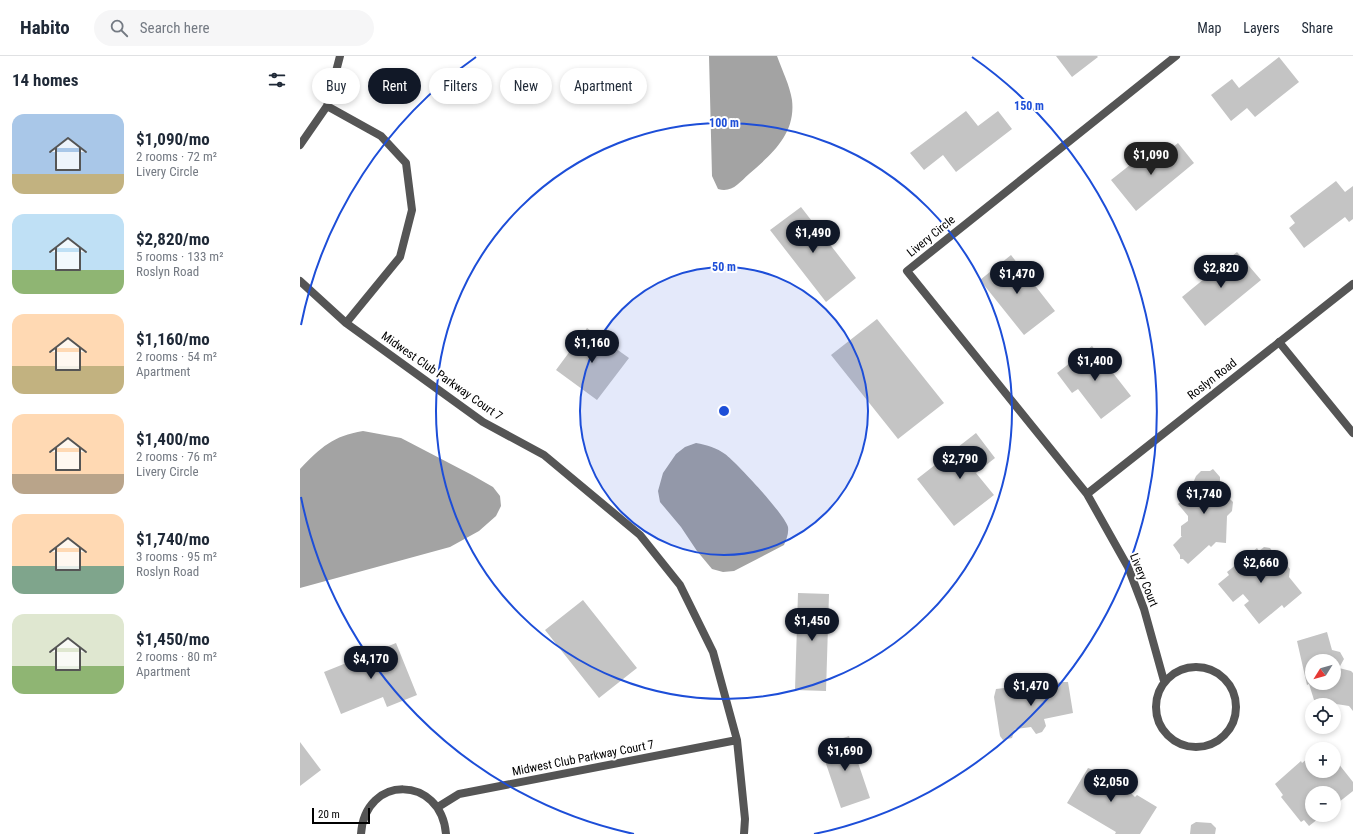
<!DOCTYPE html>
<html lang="en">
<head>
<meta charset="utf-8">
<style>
  body { margin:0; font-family:"Roboto Condensed",sans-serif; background:#f6f6f7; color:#1f2937; height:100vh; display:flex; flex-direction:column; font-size:15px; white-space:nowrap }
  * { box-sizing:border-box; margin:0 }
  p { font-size:13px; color:#747a83 }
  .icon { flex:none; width:22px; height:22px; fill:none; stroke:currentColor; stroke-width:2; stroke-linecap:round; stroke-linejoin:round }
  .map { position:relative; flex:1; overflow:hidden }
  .panel { display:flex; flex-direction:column; background:#fff; width:300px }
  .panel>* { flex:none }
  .top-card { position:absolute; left:12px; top:12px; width:380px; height:36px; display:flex; gap:8px }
  .needle { width:26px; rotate:233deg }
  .fabs { position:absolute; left:1005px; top:598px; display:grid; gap:8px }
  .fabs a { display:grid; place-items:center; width:36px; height:36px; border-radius:50%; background:#fff; box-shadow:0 2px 6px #0003; font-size:20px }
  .scale { position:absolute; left:12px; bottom:10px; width:58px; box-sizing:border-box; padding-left:4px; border:2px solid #000; border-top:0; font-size:11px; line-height:14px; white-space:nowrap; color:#000; -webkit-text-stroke:3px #fff; paint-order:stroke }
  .price { position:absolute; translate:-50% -34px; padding:0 9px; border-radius:14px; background:#111827; color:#fff; font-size:13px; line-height:26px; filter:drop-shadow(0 1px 2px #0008) }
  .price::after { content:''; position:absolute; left:50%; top:24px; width:12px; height:9px; margin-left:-6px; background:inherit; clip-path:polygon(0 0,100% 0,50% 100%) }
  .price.current { background:#222; color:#fff }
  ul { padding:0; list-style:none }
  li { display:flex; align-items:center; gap:12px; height:100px; padding:0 12px }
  li span { display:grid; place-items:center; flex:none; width:112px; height:80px; border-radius:12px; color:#555 }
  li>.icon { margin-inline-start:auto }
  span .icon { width:48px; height:48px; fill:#fffc; stroke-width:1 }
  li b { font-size:17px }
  h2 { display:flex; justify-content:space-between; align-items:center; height:48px; padding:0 12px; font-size:17px }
  .pill { padding:0 14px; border-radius:18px; background:#fff; box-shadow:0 2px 6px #0003; font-size:14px; line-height:36px }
  .pill.current { background:#111827; color:#fff }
  header { display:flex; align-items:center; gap:24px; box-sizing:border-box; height:56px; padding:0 20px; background:#fff; border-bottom:1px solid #e0e1e3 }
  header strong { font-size:19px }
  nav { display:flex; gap:22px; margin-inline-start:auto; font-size:14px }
  .search { width:280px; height:36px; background:#f6f6f7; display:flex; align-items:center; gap:10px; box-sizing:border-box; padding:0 14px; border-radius:22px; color:#747a83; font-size:15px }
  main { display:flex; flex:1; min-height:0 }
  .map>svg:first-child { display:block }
</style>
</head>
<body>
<header>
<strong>Habito</strong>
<div class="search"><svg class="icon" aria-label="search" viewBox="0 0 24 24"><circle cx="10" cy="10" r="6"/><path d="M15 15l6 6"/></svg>Search here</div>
<nav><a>Map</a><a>Layers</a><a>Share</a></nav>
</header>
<main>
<section class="panel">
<h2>14 homes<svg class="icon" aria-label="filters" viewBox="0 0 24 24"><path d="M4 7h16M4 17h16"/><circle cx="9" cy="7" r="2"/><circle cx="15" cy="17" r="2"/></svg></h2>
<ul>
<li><span style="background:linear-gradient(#a9c7e8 75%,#c2b280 0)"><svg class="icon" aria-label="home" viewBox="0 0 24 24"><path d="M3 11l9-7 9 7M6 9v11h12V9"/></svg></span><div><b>$1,090/mo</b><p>2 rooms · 72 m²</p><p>Livery Circle</p></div></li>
<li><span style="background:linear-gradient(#bfe0f5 70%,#8fb573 0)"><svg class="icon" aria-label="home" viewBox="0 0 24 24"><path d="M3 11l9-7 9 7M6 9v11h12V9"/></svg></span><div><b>$2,820/mo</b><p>5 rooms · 133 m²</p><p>Roslyn Road</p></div></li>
<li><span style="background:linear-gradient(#ffd9b3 65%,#c2b280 0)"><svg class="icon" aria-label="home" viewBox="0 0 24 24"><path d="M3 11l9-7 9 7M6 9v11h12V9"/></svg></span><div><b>$1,160/mo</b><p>2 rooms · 54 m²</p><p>Apartment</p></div></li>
<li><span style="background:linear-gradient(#ffd9b3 75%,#b9a48a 0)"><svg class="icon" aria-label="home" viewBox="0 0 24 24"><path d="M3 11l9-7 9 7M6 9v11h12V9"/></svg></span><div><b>$1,400/mo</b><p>2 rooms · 76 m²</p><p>Livery Circle</p></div></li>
<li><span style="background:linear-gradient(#ffd9b3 65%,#7fa58c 0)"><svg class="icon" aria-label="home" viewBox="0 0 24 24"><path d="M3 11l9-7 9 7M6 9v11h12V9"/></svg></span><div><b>$1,740/mo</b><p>3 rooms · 95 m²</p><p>Roslyn Road</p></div></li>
<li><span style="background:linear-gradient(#dfe7d0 65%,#8fb573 0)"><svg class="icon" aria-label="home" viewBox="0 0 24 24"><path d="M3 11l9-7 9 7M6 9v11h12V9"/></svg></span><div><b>$1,450/mo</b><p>2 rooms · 80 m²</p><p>Apartment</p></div></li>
</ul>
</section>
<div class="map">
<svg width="1053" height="778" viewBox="0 0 1053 778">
  <rect width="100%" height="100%" fill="#fff"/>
  <path fill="#a3a3a3" d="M 409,0 L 477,0 C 482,14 490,30 492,44 C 496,78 472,98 449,118 C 439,127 432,137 418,133 L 412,120 Z
    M 63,375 L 101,382 L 172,419 L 193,431 L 200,440 L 201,450 L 196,460 L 179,475 L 150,491 L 0,532 L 0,413 C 21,391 33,380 63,375 Z
    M 396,387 C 407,389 417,392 425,398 C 437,407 485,459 488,471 C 489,478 486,484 484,489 L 434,515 L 423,516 L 412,513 L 397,495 L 381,471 L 360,446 L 358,435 L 363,417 L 376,398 L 385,391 Z"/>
  <path fill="#c4c4c4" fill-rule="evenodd" d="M 756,0 L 797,0 L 798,1 L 772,21 Z
    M 979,1 L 999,26 L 955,61 L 947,52 L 931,65 L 911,39 L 932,23 L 939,32 Z
    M 666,55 L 678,70 L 698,55 L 712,73 L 656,116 L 643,99 L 624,114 L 610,97 Z
    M 878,87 L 894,107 L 836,155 L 811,124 L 840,101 L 848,111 Z
    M 1036,125 L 1045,136 L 1053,130 L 1053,163 L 1049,166 L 1045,161 L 1004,192 L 989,172 L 995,167 L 990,160 Z
    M 501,151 L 556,222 L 526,246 L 470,174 Z
    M 937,196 L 961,224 L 905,270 L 882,241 Z
    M 711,199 L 755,255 L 724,279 L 680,224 Z
    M 577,263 L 644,347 L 598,383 L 531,299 Z
    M 287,272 L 329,302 L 297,344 L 256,314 Z
    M 792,290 L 831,340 L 801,363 L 778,333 L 772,337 L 757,317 Z
    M 676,377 L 695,402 L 676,417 L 694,439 L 654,470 L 617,423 Z
    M 913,413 L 920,421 L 920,428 L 926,429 L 929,432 L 929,442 L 933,446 L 932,455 L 927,460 L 926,487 L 916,486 L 911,491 L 909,489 L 888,508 L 883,503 L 880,503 L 880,499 L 873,489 L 882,480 L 881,480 L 881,470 L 888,465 L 888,460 L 878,448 L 889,438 L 890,427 L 893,427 L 896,420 L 901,415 L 910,415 Z
    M 964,491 L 970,492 L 973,496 L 972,502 L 982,504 L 990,513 L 989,521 L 1002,537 L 984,552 L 982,549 L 959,568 L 944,549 L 949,545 L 943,538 L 933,546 L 918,528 L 929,519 L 927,516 L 957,492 L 959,495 Z
    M 498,537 L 529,538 L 526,635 L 495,634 Z
    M 283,544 L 337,612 L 299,642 L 245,574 Z
    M 1027,576 L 1032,594 L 1040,596 L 1044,603 L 1039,612 L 1051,615 L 1053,617 L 1053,655 L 1049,650 L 1030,647 L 1022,649 L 1020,645 L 1014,644 L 1009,628 L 1007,629 L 997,585 ZM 1012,605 L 1034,605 L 1034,627 L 1012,627 Z
    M 96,587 L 117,639 L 87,651 L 83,641 L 41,658 L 24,616 Z
    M 762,626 L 768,626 L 773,657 L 744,663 L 746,670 L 742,676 L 736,678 L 731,671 L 715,673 L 712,682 L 703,684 L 700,680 L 694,641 L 696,633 L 704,632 L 709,637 L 725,635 L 727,628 L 735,627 L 740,632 L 745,632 L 745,629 Z
    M 549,680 L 570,742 L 541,752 L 520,690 Z
    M 0,686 L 21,714 L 0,730 Z
    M 1012,699 L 1012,715 L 1034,715 L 1034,702 L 1053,726 L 1053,735 L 1034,750 L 1034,737 L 1012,737 L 1012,759 L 1023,759 L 1009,770 L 1004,764 L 1001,766 L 981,741 L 983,739 L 975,728 L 1001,705 L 1002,707 Z
    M 788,712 L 799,716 L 804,722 L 806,718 L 812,717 L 823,723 L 825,729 L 823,733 L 828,734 L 835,741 L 837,739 L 857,751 L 840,778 L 815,778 L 816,776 L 767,747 Z
    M 896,766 L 911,767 L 916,772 L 915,778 L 890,778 L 891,769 Z"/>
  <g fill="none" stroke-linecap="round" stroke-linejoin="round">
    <path stroke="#555" stroke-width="8" d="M 979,286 L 1053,377"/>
    <path stroke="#555" stroke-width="8" d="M 27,50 L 81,80 L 106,107 L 112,154 L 100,201 L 46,267
      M 0,89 L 27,50 L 40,0
      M 0,225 L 46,267 L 183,366 L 244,399 L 340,479 L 380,529 L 413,596 L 437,684 L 445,763 L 444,778
      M 787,438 L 1053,228
      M856 651a40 40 0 1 1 80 0a40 40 0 1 1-80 0Z
      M 864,625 L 844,553 L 828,511 L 787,438 L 607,215 L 876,0
      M 138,751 L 159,738 L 437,684
      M 61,778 C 65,718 141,719 146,778"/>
  </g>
  <circle cx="424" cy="355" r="144" fill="#1d4ed8" fill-opacity=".12"/>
  <g fill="none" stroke="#1d4ed8" stroke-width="2">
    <circle cx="424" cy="355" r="144"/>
    <circle cx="424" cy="355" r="288"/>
    <path d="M334 778A432 432 0 0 1 1 441M1 269A432 432 0 0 1 176 1M672 1A432 432 0 0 1 514 778"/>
  </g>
  <g text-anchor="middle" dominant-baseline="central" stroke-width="4" stroke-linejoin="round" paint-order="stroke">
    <g font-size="12" fill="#000" stroke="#fff">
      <text transform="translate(631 180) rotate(-39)">Livery Circle</text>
      <text transform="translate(142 320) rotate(35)">Midwest Club Parkway Court 7</text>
      <text transform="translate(912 323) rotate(-38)">Roslyn Road</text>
      <text transform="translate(844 524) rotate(68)">Livery Court</text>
      <text transform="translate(283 702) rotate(-11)">Midwest Club Parkway Court 7</text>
    </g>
  </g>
  <circle cx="424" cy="355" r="6" fill="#1d4ed8" stroke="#fff" stroke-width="2"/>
  <g font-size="12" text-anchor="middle" font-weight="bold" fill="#1d4ed8" stroke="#fff" stroke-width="4" stroke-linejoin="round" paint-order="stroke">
    <text x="729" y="54">150 m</text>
    <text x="424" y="71">100 m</text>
    <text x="424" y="215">50 m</text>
  </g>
</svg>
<div class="fabs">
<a><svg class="needle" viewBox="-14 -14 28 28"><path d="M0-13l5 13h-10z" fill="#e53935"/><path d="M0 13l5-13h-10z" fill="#747a83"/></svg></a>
<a><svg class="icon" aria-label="locate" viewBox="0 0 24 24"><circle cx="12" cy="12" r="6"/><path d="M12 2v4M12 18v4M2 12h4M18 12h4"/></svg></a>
<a>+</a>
<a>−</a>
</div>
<div class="scale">20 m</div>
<b class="price current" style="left:851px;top:120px">$1,090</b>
<b class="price" style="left:513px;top:198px">$1,490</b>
<b class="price" style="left:921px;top:233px">$2,820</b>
<b class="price" style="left:717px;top:239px">$1,470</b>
<b class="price" style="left:292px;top:308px">$1,160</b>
<b class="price" style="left:795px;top:326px">$1,400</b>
<b class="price" style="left:660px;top:424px">$2,790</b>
<b class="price" style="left:904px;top:459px">$1,740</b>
<b class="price" style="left:961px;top:528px">$2,660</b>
<b class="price" style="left:512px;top:586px">$1,450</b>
<b class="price" style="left:71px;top:624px">$4,170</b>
<b class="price" style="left:731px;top:651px">$1,470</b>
<b class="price" style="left:545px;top:716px">$1,690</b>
<b class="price" style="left:811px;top:747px">$2,050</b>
<div class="top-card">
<a class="pill">Buy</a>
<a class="pill current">Rent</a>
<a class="pill">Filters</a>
<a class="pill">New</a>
<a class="pill">Apartment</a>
</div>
</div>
</main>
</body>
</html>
